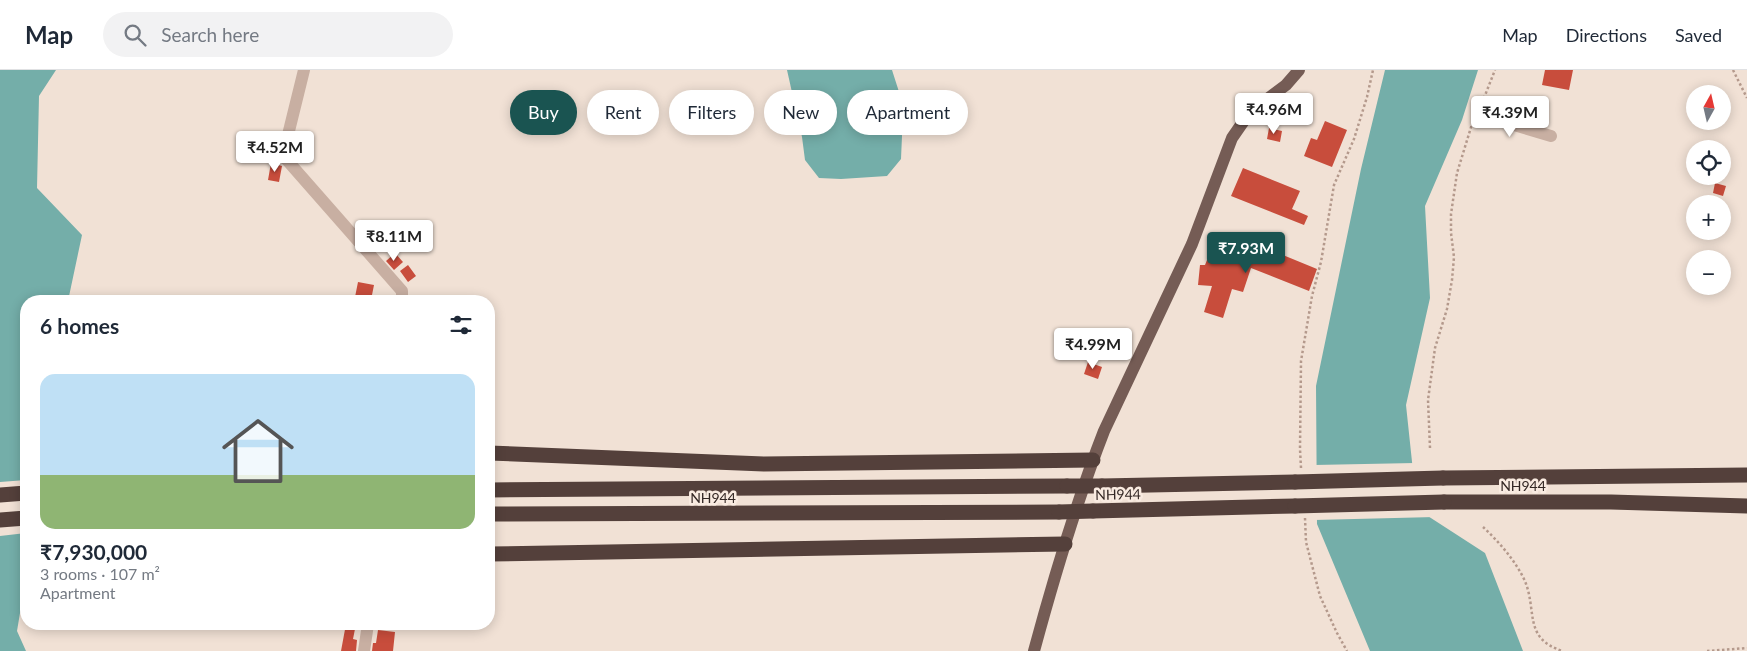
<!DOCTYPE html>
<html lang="en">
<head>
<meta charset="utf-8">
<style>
  body { margin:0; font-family:Lato,sans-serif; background:#f2f2f3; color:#1f2937; height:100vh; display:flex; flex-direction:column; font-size:19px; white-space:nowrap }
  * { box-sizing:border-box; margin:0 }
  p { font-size:16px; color:#747a83 }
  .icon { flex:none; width:28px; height:28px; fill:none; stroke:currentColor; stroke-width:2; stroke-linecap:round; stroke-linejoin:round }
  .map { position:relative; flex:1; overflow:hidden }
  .panel { position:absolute; left:20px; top:225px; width:475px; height:335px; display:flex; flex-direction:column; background:#fff; border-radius:20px; box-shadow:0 2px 12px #0003 }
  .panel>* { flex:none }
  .top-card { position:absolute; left:510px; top:20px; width:475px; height:45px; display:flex; gap:10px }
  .needle { width:32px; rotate:8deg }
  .controls { position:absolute; left:1686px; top:15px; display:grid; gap:10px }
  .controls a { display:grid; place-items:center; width:45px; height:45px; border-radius:50%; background:#fff; box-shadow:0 2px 12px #0003; font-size:25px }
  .price { position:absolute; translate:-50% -42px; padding:0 11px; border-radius:5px; background:#fff; color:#222; font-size:16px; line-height:32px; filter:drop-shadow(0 1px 2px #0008) }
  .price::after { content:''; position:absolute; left:50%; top:30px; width:15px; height:11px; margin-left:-8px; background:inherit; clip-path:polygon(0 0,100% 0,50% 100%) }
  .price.active { background:#1a5451; color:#fff }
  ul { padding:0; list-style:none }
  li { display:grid; align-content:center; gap:10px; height:265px; padding:0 20px }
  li+li { border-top:1px solid #e0e1e3 }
  li span { display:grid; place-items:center; height:155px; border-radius:15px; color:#555 }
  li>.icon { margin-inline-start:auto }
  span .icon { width:90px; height:90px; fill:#fffc; stroke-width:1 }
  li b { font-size:21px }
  h2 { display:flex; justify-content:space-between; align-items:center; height:60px; padding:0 20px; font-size:21px }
  .chip { padding:0 18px; border-radius:22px; background:#fff; box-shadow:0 2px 12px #0003; font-size:18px; line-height:45px }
  .chip.active { background:#1a5451; color:#fff }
  header { display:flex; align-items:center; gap:30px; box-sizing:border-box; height:70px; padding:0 25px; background:#fff; border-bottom:1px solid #e0e1e3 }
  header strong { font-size:24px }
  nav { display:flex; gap:28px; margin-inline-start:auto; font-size:18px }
  .search { width:350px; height:45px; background:#f2f2f3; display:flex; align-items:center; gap:12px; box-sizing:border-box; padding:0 18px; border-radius:28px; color:#747a83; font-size:19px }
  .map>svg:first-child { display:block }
</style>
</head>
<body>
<header>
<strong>Map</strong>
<div class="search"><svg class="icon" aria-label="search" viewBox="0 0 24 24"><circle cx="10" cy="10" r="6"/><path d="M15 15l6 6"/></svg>Search here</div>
<nav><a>Map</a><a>Directions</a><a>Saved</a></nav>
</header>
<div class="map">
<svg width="1747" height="581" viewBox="0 0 1747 581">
  <rect width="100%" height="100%" fill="#f1e1d5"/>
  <path fill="#74aea9" d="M 0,0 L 56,0 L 39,26 L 37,118 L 82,165 L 68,231 L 26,231 L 26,507 L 17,561 L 26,581 L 0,581 Z
    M 787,0 L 892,0 L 900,25 L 902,66 L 901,89 L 887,106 L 841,109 L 819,108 L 805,90 L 802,67 Z
    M 1385,0 L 1478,0 L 1462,50 L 1425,136 L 1430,228 L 1406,335 L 1417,439 L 1485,483 L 1523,581 L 1370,581 L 1317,454 L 1316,316 L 1361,99 Z"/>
  <path fill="#f1e1d5" d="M 1415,393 L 1420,437 L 1435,447 L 1314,450 L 1314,395 Z
    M 26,410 L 26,463 L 0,466 L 0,412 Z"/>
  <path fill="#c84d3c" d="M 1545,0 L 1573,0 L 1569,20 L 1542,15 Z
    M 1325,51 L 1347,60 L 1332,97 L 1304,86 L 1311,68 L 1317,70 Z
    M 1269,58 L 1282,61 L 1280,72 L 1267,69 Z
    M 271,93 L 282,96 L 279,112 L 268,110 Z
    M 1243,98 L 1300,121 L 1292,139 L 1308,146 L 1304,155 L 1231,126 Z
    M 1715,113 L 1726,116 L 1723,126 L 1713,123 Z
    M 1225,169 L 1245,177 L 1241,185 L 1265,192 L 1268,184 L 1276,187 L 1278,183 L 1317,199 L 1309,221 L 1251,198 L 1243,222 L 1232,219 L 1223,248 L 1204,242 L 1212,216 L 1198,215 L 1200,195 L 1205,195 L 1212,178 L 1220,181 Z
    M 395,183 L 403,192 L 394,200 L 386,191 Z
    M 408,195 L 416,206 L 408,212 L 400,201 Z
    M 358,212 L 374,215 L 371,230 L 355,227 Z
    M 1088,292 L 1102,297 L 1098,309 L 1084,304 Z
    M 346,554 L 356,554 L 353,569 L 357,570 L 356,581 L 341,581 Z
    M 378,560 L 395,562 L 393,581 L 372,581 L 373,573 L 376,573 Z"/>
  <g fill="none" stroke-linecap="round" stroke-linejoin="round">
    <path stroke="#b4998c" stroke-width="2.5" stroke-dasharray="2.5 2.5" stroke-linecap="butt" d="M 1733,0 L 1747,28
      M 1482,33 L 1495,0
      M 1430,378 L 1428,330 L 1435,278 L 1447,239 L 1452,210 L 1454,187 L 1451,163 L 1451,144 L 1457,103 L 1472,54
      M 1301,398 L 1300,379 L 1301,291 L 1312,226 L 1321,192 L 1334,115 L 1354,69 L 1367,27 L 1373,0
      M 1305,448 L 1306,472 L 1320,526 L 1337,563 L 1347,581
      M 1483,457 C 1499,472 1514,489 1524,509 C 1538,539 1522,569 1563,581
      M 1707,581 L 1747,578"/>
    <path stroke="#c8afa2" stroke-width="12" d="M 304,0 L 287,69 L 286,89 L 402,221 L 402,231
      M 1477,44 L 1551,66
      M 364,581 L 368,554"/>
    <path stroke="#755c55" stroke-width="12" d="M 1034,581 C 1054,507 1076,433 1104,361 L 1192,174 L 1232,68 L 1250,42 L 1286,15 L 1299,0"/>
    <path stroke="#54403b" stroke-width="15" d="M 489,383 L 764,394 L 1093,390
      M 1443,408 L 1747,405
      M 1102,416 L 1295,412
      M 489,420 L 1067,416
      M 0,425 L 26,423
      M 1444,432 L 1611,432 L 1747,436
      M 1093,441 L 1295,436
      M 489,444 L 1059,442
      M 0,450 L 26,448
      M 489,484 L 1065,474"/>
    <path stroke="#54403b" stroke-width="15" d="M 1295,412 L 1443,408
      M 1067,416 L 1102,416
      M 1295,436 L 1444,432
      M 1059,442 L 1093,441"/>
  </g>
  <g text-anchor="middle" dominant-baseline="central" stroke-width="5" stroke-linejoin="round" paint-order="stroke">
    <g font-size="14" fill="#332724" stroke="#f9ebe1">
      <text x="1523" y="415">NH944</text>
      <text transform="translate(1118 424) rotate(-1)">NH944</text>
      <text x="713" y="427">NH944</text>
    </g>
  </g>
</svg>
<div class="controls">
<a><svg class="needle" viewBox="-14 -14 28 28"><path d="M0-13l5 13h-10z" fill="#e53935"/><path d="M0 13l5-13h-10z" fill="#747a83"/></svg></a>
<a><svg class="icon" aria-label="locate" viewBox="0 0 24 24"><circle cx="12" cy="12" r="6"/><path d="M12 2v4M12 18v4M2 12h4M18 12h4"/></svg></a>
<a>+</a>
<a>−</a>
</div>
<b class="price" style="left:1274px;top:65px">₹4.96M</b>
<b class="price" style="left:1510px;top:68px">₹4.39M</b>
<b class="price" style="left:275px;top:103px">₹4.52M</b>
<b class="price" style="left:394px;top:192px">₹8.11M</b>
<b class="price active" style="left:1246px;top:204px">₹7.93M</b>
<b class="price" style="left:1093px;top:300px">₹4.99M</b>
<div class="top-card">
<a class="chip active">Buy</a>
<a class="chip">Rent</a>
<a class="chip">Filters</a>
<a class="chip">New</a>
<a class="chip">Apartment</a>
</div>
<section class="panel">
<h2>6 homes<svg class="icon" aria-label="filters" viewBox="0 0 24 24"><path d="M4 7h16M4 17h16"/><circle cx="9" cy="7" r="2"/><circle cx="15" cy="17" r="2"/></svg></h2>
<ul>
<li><span style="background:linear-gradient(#bfe0f5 65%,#8fb573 0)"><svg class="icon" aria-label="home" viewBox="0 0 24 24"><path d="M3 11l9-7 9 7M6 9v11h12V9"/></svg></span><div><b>₹7,930,000</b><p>3 rooms · 107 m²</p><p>Apartment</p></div></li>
</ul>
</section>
</div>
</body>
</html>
